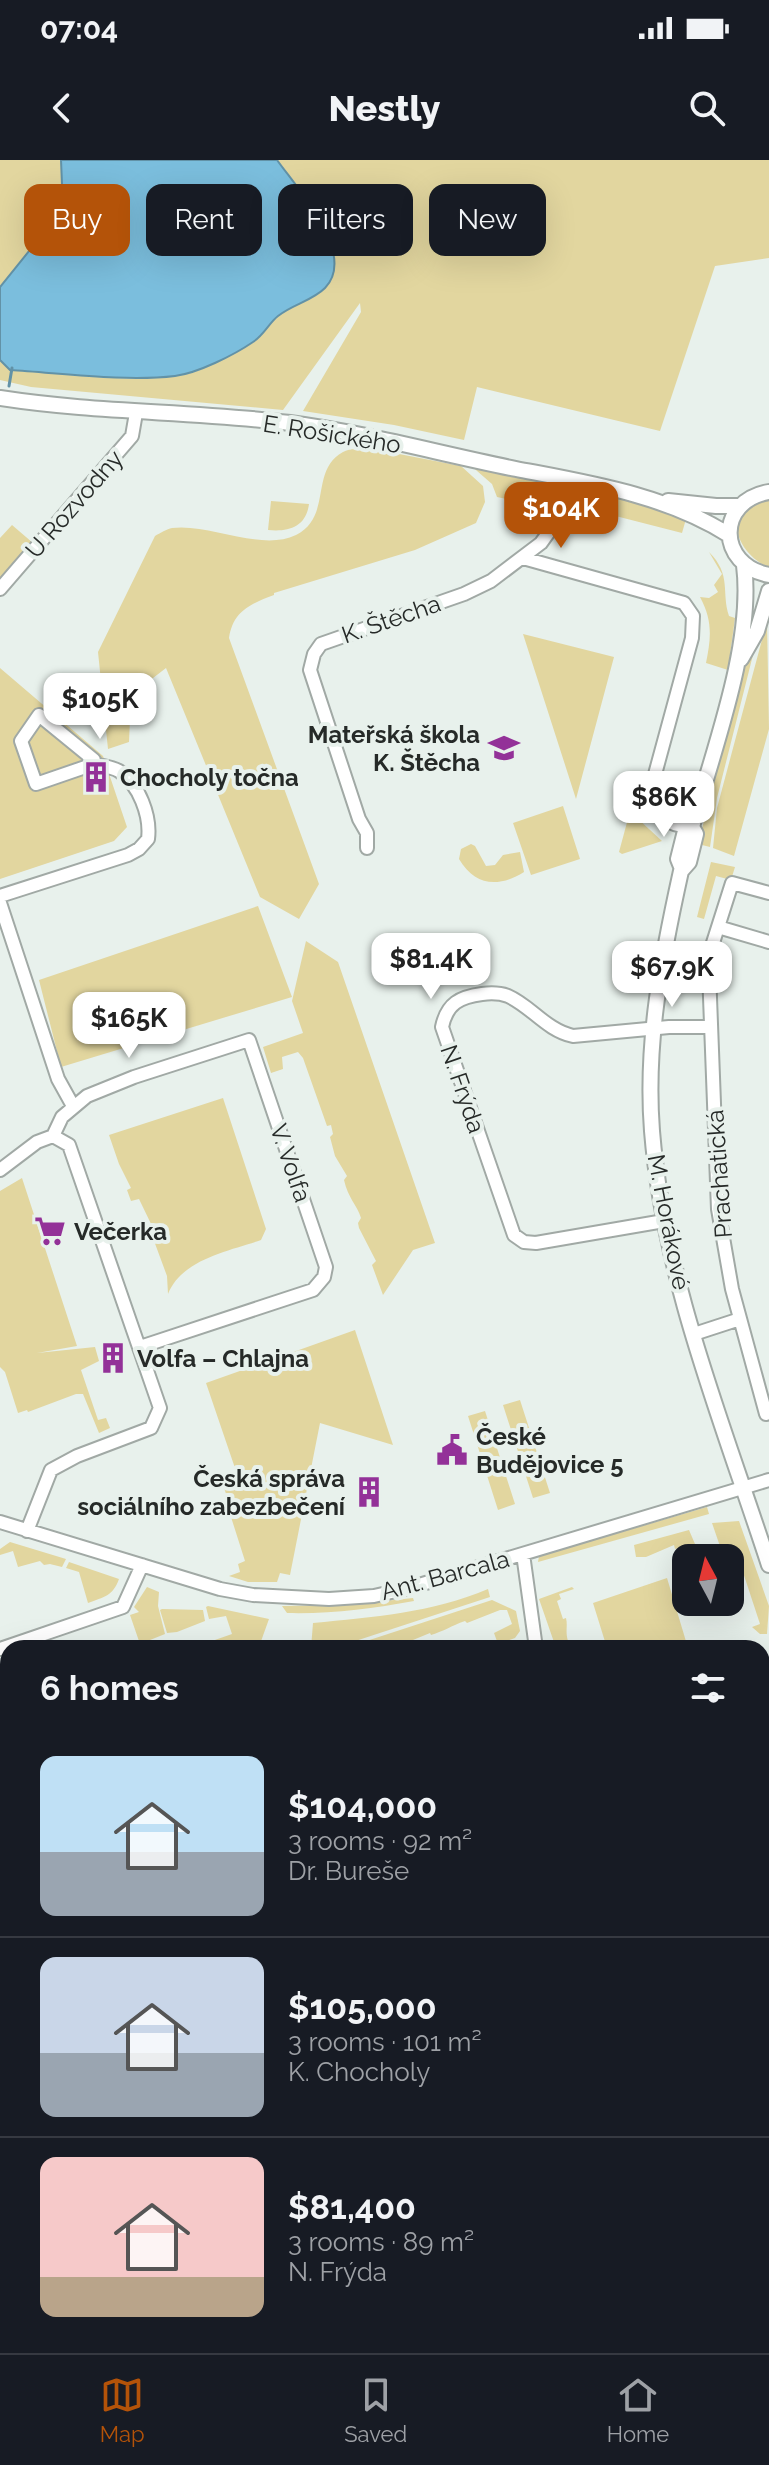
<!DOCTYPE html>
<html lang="en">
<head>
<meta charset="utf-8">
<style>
  body { margin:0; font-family:Raleway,sans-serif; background:#20242c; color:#f1f3f6; height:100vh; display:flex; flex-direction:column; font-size:30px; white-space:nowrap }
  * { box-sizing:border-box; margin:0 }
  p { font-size:26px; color:#9ea1a6 }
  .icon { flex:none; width:44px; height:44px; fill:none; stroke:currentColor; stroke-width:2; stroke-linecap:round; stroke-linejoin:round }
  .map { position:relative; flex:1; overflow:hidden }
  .sheet { position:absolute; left:0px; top:1480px; width:770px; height:714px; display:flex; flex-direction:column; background:#171b24; border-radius:24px 24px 0 0; box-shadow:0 8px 32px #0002 }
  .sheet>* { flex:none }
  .guide { position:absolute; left:24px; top:24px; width:722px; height:72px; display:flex; gap:16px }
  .needle { width:52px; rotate:353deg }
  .fabs { position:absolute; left:672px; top:1384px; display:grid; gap:16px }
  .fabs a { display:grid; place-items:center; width:72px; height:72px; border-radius:16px; background:#171b24; box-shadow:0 8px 32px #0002; font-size:40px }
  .price { position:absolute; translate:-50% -68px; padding:0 18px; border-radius:16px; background:#fff; color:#222; font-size:26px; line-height:52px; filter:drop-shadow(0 2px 4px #0008) }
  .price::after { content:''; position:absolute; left:50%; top:48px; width:24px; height:18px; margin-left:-12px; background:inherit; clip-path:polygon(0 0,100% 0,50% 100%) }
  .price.selected { background:#b45309; color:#fff }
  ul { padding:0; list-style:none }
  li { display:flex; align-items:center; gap:24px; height:200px; padding:0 40px }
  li+li { border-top:2px solid #363941 }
  li span { display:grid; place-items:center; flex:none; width:224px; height:160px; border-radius:16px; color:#555 }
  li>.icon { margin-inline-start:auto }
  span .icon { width:96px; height:96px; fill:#fffc; stroke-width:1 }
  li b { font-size:34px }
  h2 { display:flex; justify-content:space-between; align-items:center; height:96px; padding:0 40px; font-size:34px }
  .chip { padding:0 28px; border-radius:16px; background:#171b24; box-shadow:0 8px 32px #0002; font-size:28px; line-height:72px }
  .chip.selected { background:#b45309; color:#fff }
  .status { display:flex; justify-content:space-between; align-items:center; height:56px; padding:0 40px; background:#171b24; direction:ltr }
  .status svg { height:22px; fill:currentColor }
  header { display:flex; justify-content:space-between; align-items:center; height:104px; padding:0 40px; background:#171b24; font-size:36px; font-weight:800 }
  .tabs { display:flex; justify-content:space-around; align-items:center; height:112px; border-top:2px solid #363941; background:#171b24; font-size:22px; color:#9ea1a6 }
  .tabs a { display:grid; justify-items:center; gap:4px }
  .tabs .selected { color:#b45309 }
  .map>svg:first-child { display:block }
</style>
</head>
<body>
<div class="status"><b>07:04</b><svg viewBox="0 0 49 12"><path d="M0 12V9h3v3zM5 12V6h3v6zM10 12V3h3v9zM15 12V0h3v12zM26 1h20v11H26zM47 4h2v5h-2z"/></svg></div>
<header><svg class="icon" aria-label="back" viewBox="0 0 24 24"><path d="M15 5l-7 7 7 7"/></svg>Nestly<svg class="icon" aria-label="search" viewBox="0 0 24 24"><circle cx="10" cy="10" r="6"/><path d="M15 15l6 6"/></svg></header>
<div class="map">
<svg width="769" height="2193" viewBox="0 0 769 2193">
  <rect width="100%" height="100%" fill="#e8f1ec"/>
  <path fill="#e2d69f" d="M 0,0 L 61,0 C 64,21 68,41 57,60 L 0,127 Z
    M 277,0 L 769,0 L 769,98 L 715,106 L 660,271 L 477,227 L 464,280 L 394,265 L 303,251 L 361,152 L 360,143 L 283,250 L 31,227 L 0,220 L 0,200 L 10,210 C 60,213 128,223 176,216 C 200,213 227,197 249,185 C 261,178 265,168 274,159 C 286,147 302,142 317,135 L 324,68 Z
    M 368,288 L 461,306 L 483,326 L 485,342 L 476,363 L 415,390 L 274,433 L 274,435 C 250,444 233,451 229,478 L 319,724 L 299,759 L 260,737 L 166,508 L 131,535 L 129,582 L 108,589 L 98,492 L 155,376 C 160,373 167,369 172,368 C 209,363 261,392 296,375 C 333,356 309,311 343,292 C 350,288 361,289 368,288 Z
    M 469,304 L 555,324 C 564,333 562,338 556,349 L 497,337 L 492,324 Z
    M 604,332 L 686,359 L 682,373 L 600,352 L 590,344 L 574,346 L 587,336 Z
    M 769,338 L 769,407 C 751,402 728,373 741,356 C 747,347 760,344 769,338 Z
    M 271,341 L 309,344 C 306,367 289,372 268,370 Z
    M 12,365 L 33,383 L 0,421 L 0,378 Z
    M 709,392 C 732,415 721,432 729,456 L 735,458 L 728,510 L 706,503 C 711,478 713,461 700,437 L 709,438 L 718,432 L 714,425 L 722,414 Z
    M 767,461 L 769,569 L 734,696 L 713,688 L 717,648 Z
    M 523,474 L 614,497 L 576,639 Z
    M 757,479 L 717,638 L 710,687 L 698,684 L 744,508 Z
    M 0,508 L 103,596 L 127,667 L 114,681 L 0,719 Z
    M 563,646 L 580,699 L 531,715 L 513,663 Z
    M 629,655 L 636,657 L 662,681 L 622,694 L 619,692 Z
    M 471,684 L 475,686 L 486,706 L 495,705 L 503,695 L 520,692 L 524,712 C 498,728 475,726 459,699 L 461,689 Z
    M 711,702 L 735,707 L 731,720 L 716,716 L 704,759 L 697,757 Z
    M 258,746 L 292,837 L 61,907 L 39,820 Z
    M 306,781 L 338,802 L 435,1083 L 413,1090 L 383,1135 L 372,1105 L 376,1101 L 359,1068 L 358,1063 L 361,1058 C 357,1045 348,1038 344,1020 L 347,1016 L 335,996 L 330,977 L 333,974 L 331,965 L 327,966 L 303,898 L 298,892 L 282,897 L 283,909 L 271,913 L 263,887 L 303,873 L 292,841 Z
    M 223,938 L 266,1069 L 261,1080 C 229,1091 182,1099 168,1134 L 167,1116 L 150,1070 L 153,1068 L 139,1039 L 131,1041 L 127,1030 L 131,1028 L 119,1004 L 109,975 Z
    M 22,1018 L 77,1186 L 37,1193 L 95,1187 L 99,1201 L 81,1210 L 98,1260 L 106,1258 L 110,1268 L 99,1273 L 83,1234 L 76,1234 L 28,1252 L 27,1250 L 18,1253 L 5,1212 L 0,1207 L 0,1031 Z
    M 355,1170 L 393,1285 L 320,1263 L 290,1415 L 280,1413 L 277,1422 L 248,1422 L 229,1416 L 240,1412 L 238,1404 L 245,1401 L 231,1357 L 234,1356 L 220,1317 L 236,1311 L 206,1223 Z
    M 520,1240 L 550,1333 L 533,1338 L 503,1245 Z
    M 485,1251 L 515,1344 L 498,1350 L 468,1256 Z
    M 707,1347 L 709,1354 L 538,1402 L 539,1396 Z
    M 739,1361 L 769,1446 L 767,1474 L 760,1474 L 752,1467 L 760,1464 L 736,1391 L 723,1395 L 712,1363 Z
    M 689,1370 L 701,1398 L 686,1398 L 686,1402 L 681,1387 L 675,1389 L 674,1385 L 646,1397 L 636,1397 L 634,1385 Z
    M 10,1382 L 66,1399 L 62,1407 L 50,1404 L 44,1405 L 40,1401 L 18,1407 L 13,1391 L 0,1395 L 0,1389 Z
    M 69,1402 L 119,1419 C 113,1436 104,1437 88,1443 L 79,1412 L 66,1408 Z
    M 667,1418 L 688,1488 L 607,1488 L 593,1443 Z
    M 147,1427 L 159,1432 L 158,1446 L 165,1474 L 140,1484 L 130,1455 L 139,1452 L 134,1447 Z
    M 572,1427 L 574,1429 L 559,1434 L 561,1439 L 557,1441 L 563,1459 L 566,1458 C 568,1466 565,1471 568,1481 L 555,1485 L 539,1439 Z
    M 488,1429 L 490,1437 L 334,1488 L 311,1488 L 313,1463 C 373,1457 432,1453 488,1429 Z
    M 413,1438 L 414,1441 C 371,1449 331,1454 287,1453 L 282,1446 L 347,1445 Z
    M 492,1440 L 516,1451 L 520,1471 L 515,1478 L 498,1484 L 494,1473 L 512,1464 L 507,1450 L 500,1450 L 467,1463 L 465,1461 C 451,1466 444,1471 431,1475 L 430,1473 L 396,1487 L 395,1484 L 384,1488 L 345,1488 Z
    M 208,1446 L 269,1459 L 260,1484 L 242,1488 L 211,1488 L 212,1481 L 232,1474 L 226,1456 L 209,1459 L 206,1447 Z
    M 162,1449 L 203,1450 L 205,1461 L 177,1472 L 167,1473 L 160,1450 Z
    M 5,1542 L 8,1543 L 8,2186 L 139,2186 L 132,2193 L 0,2193 L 0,1543 Z"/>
  <path fill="#7bbedd" stroke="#6292a7" stroke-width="2" d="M 61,0 L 277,0 C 296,27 358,94 325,128 C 312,141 293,144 278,156 C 269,163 264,175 253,182 C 234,195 198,213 175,216 C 125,222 61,213 10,210 L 0,200 L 0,127 L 63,49 Z"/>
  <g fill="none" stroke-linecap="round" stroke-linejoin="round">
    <path stroke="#6292a7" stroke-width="3" d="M 9,226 L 12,208"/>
    <defs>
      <path id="minor" d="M 523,398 L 684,443 L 693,456 L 692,478 L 651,629 C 649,655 668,666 692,667
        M 0,429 L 132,276 L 136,253
        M 39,555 L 94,600 L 94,604 L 36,624 L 21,581 Z
        M 367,688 L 367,673 L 359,659 L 310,510 L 314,494 L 321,484 L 464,434 L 491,421 L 541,383 L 576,334 L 579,321
        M 0,736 L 128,695 L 139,689 L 148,679 C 151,656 139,624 119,611 C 112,607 103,606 94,604
        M 0,743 L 58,919 L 73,946
        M 718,767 L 769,782
        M 53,976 L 62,957 L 87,936 L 134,917 L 249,880 L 326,1107 L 324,1117 L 313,1130 L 140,1187
        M 0,1010 L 37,982 L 53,976
        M 664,1061 L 536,1083 L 524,1082 L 514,1075 L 442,867 C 447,843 460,837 482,834 C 490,833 500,833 508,836 C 531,846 546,870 573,876 L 669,867 L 711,867
        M 694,1174 L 740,1159
        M 766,1254 L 732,1129 L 718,1049 L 709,811 L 711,789 L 732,723 L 769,733
        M 0,1362 L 220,1429 L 253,1435 L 329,1439 L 374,1436 L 409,1428 L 769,1320
        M 27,1371 L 51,1310 L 77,1296 L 151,1268 L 160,1248 L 69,985 L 53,976
        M 523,1394 L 536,1488
        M 0,1489 L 123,1447 L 142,1405
        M 762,1860 L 769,1858
        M 762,2039 L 769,2037
        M 488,2186 L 490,2193
        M 250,2193 L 271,2186"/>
      <path id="tertiary" d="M 0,238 C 96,253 194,251 290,263 C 366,273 441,294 516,309 C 589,323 666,335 729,375
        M 769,332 C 716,341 717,405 769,415
        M 668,341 L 716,346 L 739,346
        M 744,405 C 754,483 713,591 692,667 L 696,674 L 689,702 L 681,711 C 662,797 645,883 652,971 C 664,1121 723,1263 769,1405
        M 741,499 L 757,471 L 769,431
        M 682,709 L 678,699 L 685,671 L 692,670"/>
    </defs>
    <use href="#minor" stroke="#a1a9a5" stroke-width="16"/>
    <use href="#tertiary" stroke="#a1a9a5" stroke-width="18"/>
    <use href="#minor" stroke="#fff" stroke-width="12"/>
    <use href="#tertiary" stroke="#fff" stroke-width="14"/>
  </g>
  <defs>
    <symbol id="school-bare" viewBox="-9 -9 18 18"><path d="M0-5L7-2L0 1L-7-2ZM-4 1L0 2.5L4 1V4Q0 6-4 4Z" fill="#933198" stroke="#e8f1ec" stroke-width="2.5" paint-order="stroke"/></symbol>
    <symbol id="building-bare" viewBox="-9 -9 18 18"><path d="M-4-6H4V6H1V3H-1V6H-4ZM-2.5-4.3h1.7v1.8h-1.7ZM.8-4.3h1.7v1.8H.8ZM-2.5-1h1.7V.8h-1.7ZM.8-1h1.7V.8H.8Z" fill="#933198" stroke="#e8f1ec" stroke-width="2.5" paint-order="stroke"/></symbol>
    <symbol id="supermarket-bare" viewBox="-9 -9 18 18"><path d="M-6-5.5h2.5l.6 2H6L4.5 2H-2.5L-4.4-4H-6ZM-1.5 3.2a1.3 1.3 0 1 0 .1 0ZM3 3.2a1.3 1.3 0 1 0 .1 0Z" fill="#933198" stroke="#e8f1ec" stroke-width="2.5" paint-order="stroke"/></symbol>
    <symbol id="civic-bare" viewBox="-9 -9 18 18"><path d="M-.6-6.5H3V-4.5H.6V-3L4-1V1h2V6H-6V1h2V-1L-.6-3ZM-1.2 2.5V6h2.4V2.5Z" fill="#933198" stroke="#e8f1ec" stroke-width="2.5" paint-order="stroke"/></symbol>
  </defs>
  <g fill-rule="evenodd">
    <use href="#school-bare" x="482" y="566" width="44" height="44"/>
    <use href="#building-bare" x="74" y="595" width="44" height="44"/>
    <use href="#supermarket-bare" x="28" y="1049" width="44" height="44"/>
    <use href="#building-bare" x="91" y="1176" width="44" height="44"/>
    <use href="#civic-bare" x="430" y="1268" width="44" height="44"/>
    <use href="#building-bare" x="347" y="1310" width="44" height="44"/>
  </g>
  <g text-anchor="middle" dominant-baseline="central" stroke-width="8" stroke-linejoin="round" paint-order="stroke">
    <g font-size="24" fill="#262a28" stroke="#e8f1ec">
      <text transform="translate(332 274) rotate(9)">E. Rošického</text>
      <text transform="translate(74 344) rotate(-49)">U Rozvodny</text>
      <text transform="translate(391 459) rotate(-19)">K. Štěcha</text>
      <text transform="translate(463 929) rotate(71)">N. Frýda</text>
      <text transform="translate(291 1003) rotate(71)">V. Volfa</text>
      <text transform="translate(719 1014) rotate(-94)">Prachatická</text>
      <text transform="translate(669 1062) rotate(79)">M. Horákové</text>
      <text transform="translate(445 1415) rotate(-15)">Ant. Barcala</text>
    </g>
    <g font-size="24" font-weight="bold" fill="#262a28" stroke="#e8f1ec" text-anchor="start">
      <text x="480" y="574" text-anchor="end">Mateřská škola<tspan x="480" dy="28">K. Štěcha</tspan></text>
      <text x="120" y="617">Chocholy točna</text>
      <text x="74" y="1071">Večerka</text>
      <text x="137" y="1198">Volfa – Chlajna</text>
      <text x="476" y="1276">České<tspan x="476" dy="28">Budějovice 5</tspan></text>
      <text x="345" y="1318" text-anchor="end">Česká správa<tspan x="345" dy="28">sociálního zabezbečení</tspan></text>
    </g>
  </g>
</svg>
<div class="fabs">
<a><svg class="needle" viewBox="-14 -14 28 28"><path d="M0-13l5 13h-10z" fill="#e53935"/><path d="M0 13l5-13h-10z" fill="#9ea1a6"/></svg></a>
</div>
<b class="price selected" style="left:561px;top:390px">$104K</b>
<b class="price" style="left:100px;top:581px">$105K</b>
<b class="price" style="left:664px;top:679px">$86K</b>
<b class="price" style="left:431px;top:841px">$81.4K</b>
<b class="price" style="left:672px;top:849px">$67.9K</b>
<b class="price" style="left:129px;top:900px">$165K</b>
<div class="guide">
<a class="chip selected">Buy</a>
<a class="chip">Rent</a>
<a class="chip">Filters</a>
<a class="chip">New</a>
</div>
<section class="sheet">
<h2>6 homes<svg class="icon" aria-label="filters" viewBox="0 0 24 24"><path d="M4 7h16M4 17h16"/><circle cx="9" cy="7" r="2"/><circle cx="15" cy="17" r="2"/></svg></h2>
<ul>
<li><span style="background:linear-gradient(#bfe0f5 60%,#9aa5b1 0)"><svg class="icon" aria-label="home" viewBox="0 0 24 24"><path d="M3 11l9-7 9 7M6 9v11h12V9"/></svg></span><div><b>$104,000</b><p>3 rooms · 92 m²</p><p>Dr. Bureše</p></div></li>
<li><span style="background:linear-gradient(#c9d6e8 60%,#9aa5b1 0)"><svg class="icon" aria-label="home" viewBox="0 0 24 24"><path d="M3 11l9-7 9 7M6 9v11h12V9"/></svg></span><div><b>$105,000</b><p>3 rooms · 101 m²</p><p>K. Chocholy</p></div></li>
<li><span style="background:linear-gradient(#f6c9c9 75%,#b9a48a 0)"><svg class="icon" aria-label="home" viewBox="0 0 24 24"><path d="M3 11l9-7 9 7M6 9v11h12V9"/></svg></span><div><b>$81,400</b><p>3 rooms · 89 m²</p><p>N. Frýda</p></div></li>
</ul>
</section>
</div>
<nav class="tabs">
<a class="selected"><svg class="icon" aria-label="map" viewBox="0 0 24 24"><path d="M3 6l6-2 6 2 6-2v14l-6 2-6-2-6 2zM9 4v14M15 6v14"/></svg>Map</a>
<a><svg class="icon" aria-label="saved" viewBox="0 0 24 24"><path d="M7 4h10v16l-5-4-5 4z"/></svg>Saved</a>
<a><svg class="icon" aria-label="home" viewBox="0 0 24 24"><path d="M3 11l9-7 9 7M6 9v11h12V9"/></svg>Home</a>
</nav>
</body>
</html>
